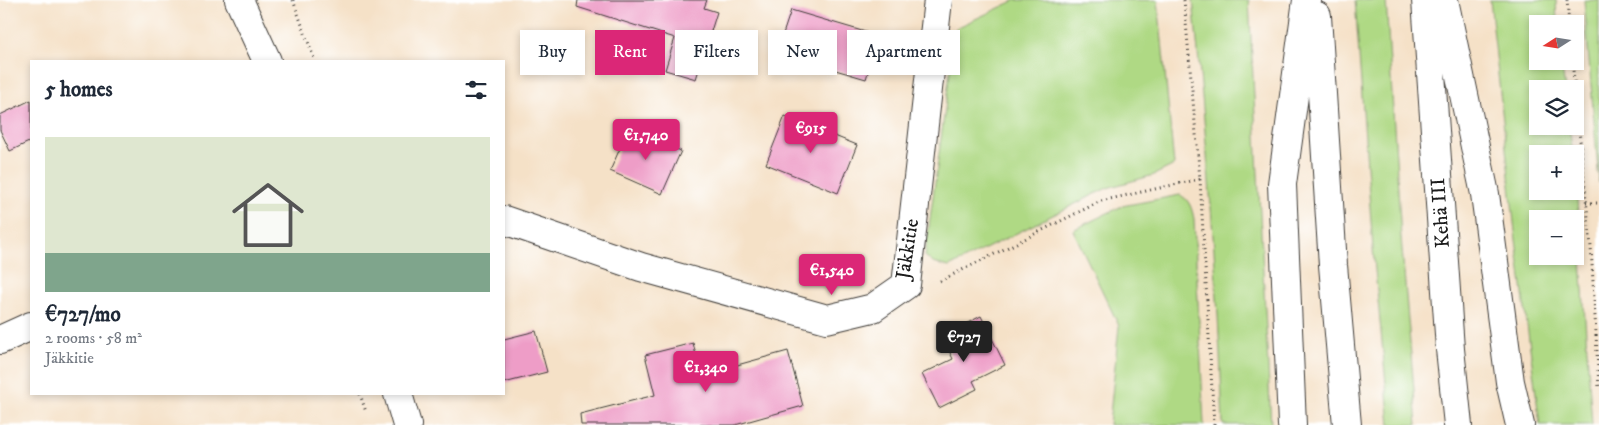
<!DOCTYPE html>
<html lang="en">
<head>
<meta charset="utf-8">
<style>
  body { margin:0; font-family:"IM FELL DW Pica",serif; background:#f6f6f7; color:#1f2937; height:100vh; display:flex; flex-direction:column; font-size:19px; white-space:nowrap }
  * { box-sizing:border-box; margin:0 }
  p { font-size:16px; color:#747a83 }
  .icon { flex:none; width:28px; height:28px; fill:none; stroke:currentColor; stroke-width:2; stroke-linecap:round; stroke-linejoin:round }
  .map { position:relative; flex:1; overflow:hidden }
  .sheet { position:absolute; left:30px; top:60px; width:475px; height:335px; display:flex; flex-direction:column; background:#fff; border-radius:0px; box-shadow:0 2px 8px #0003 }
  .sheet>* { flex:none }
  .guide { position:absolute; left:520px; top:30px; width:475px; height:45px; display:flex; gap:10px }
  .needle { width:32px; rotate:258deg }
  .buttons { position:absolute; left:1529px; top:15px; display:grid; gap:10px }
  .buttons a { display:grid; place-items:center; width:55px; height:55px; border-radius:0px; background:#fff; box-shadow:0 2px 8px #0003; font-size:25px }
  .price { position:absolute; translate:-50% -42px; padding:0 11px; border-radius:5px; background:#db2777; color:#fff; font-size:16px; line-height:32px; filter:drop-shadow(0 1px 2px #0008) }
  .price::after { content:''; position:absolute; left:50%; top:30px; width:15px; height:11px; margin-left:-8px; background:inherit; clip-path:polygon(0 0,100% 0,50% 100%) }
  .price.active { background:#222; color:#fff }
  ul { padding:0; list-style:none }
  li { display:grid; align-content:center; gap:10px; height:265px; padding:0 15px }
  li+li { border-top:1px solid #e0e1e3 }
  li span { display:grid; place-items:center; height:155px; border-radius:0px; color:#555 }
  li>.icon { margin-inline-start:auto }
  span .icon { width:90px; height:90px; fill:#fffc; stroke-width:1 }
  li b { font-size:21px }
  h2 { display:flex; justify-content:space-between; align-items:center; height:60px; padding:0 15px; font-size:21px }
  .tag { padding:0 18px; border-radius:0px; background:#fff; box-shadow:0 2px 8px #0003; font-size:18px; line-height:45px }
  .tag.active { background:#db2777; color:#fff }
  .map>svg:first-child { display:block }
</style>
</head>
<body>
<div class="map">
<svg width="1599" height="425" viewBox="0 0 1599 425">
  <rect width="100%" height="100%" fill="#fff"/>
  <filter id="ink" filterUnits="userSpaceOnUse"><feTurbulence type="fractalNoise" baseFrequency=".02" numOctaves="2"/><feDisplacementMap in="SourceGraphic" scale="10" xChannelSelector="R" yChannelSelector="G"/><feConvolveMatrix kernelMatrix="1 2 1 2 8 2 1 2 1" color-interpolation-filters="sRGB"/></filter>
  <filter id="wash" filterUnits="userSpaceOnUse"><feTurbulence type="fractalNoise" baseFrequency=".0096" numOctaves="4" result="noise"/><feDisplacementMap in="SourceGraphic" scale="20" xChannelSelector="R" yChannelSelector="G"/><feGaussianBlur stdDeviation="1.12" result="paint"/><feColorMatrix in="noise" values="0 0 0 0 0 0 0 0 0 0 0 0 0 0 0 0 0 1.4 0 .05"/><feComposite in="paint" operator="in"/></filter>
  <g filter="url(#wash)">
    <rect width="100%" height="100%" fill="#f5e1c7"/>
    <path fill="#afd984" stroke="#667a50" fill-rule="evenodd" d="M 1016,0 L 1158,0 L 1174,165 L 1154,175 L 1107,188 L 949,267 L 933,263 L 925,256 L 956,28 Z
      M 1193,0 L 1249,0 L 1271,425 L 1223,425 C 1218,283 1207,142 1193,0 Z
      M 1355,0 L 1386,0 L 1401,237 L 1417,425 L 1390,425 L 1373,249 Z
      M 1490,0 L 1556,0 L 1557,24 L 1538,24 L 1538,61 L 1561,61 L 1565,89 L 1538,89 L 1538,126 L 1569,126 L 1573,154 L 1538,154 L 1538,191 L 1575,191 L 1575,169 L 1592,425 L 1540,425 L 1515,232 ZM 1538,219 L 1575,219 L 1575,256 L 1538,256 Z
      M 1584,0 L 1599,0 L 1599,183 Z
      M 1180,195 C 1190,200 1192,209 1194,219 L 1204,425 L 1109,425 L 1119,326 L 1073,230 L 1122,206 Z"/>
    <g id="blocks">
      <path fill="#ee9dc7" d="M 578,0 L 707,0 L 704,8 L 717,12 L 696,79 L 665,70 L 675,38 L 577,7 Z
        M 791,10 L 879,36 L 866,79 L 788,56 L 792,43 L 781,40 Z
        M 31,100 L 31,141 L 10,151 L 0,130 L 0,115 Z
        M 785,116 L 857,145 L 838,193 L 766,164 Z
        M 629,128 L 681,151 L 662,194 L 610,171 Z
        M 981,316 L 1005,365 L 973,381 L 977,389 L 939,408 L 922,374 L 953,359 L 942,336 Z
        M 536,331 L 547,372 L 504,383 L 504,339 Z
        M 693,343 L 701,375 L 788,351 L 803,406 L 735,425 L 581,425 L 580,414 L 655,395 L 645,355 Z"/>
    </g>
  </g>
  <g filter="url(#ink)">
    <use href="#blocks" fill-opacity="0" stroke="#3d3a36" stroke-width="1"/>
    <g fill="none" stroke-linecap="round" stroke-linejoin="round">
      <defs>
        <path id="street" d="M 504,220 L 641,267 L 827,319 L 873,308 L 906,285 L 938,0
          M 0,340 L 31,326"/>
        <path id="secondary" d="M 239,0 L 267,61
          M 398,394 L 407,425"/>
        <path id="highway" d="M 1426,0 L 1450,349 L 1458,425
          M 1444,0 L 1485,194 L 1510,382 L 1520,425
          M 1317,16 L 1333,265 L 1347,425
          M 1292,425 L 1282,184 L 1307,0"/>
      </defs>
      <use href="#street" stroke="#3d3a36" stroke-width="30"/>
      <use href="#secondary" stroke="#3d3a36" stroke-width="30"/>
      <use href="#highway" stroke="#3d3a36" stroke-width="30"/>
      <path stroke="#3d3a36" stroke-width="3" stroke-dasharray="1 4" stroke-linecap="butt" d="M 293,0 L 315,61
        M 1184,0 L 1200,179 L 1214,425
        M 1567,0 L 1569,24
        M 1572,61 L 1575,89
        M 1575,91 L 1591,247 L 1599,387
        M 1586,203 L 1599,203
        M 940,281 L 1101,201 L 1200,179
        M 360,394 L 366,412"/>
      <use href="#street" stroke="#fff" stroke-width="28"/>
      <use href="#secondary" stroke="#fff" stroke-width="28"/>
      <use href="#highway" stroke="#fff" stroke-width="28"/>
    </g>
  </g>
  <g text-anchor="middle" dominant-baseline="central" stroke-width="4" stroke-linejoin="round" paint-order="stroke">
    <g font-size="20" fill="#1c1c1c" stroke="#fff">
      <text transform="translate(1441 213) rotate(-94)">Kehä III</text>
      <text transform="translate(908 249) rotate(-81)">Jäkkitie</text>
    </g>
  </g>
</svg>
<div class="buttons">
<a><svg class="needle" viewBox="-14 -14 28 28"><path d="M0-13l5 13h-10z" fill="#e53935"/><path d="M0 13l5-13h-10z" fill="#747a83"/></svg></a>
<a><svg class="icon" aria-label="layers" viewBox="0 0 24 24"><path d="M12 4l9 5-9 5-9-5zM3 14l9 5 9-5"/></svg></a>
<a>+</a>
<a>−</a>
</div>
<b class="price" style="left:811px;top:154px">€915</b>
<b class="price" style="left:646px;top:161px">€1,740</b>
<b class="price" style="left:832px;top:296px">€1,540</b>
<b class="price active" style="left:964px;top:363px">€727</b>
<b class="price" style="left:706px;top:393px">€1,340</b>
<div class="guide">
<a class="tag">Buy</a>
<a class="tag active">Rent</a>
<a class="tag">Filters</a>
<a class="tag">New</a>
<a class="tag">Apartment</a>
</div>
<section class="sheet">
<h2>5 homes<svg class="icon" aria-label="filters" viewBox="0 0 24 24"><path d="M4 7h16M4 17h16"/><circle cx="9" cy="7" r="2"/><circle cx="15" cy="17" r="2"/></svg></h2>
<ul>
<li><span style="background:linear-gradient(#dfe7d0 75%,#7fa58c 0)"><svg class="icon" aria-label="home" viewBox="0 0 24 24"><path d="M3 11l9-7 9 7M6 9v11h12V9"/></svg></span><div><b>€727/mo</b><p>2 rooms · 58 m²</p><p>Jäkkitie</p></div></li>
</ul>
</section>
</div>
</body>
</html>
